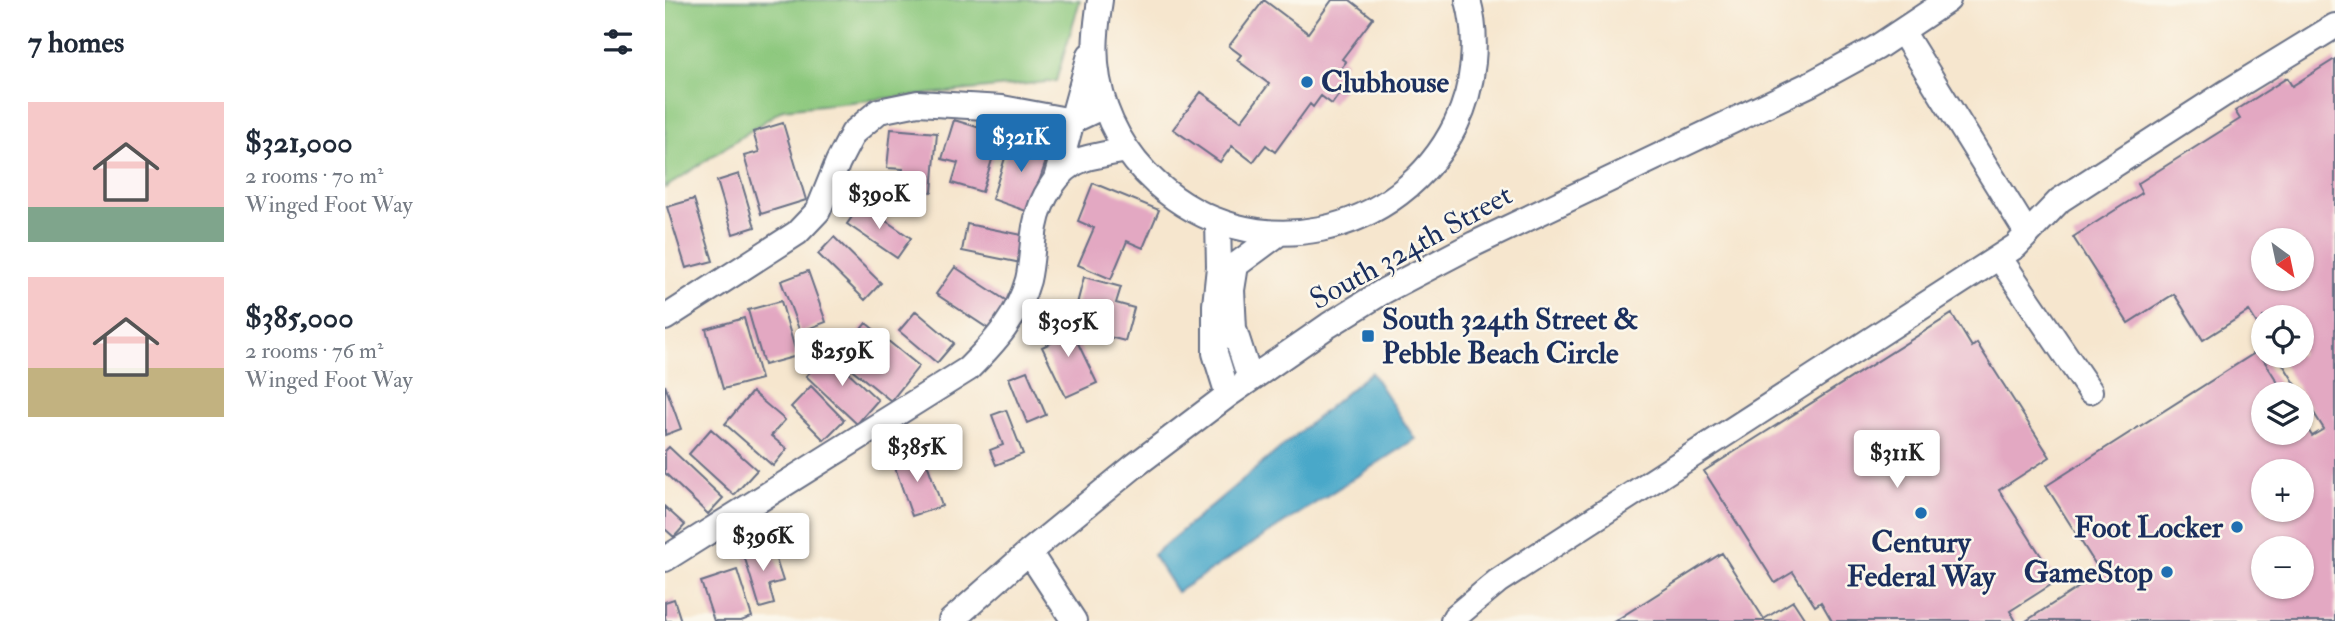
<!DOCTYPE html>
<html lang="en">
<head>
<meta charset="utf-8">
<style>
  body { margin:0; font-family:"IM FELL Double Pica",serif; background:#f6f6f7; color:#1f2937; height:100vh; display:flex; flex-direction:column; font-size:26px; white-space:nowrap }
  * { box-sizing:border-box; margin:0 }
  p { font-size:23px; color:#747a83 }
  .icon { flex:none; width:38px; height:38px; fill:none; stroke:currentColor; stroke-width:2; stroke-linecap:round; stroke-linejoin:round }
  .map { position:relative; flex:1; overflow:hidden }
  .sheet { display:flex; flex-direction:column; background:#fff; width:665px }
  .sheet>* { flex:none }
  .needle { width:46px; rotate:147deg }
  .controls { position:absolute; left:1586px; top:228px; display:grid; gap:14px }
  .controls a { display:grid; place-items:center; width:63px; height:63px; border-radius:50%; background:#fff; box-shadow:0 2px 5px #0004; font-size:35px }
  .price { position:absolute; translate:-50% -60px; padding:0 16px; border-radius:7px; background:#fff; color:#222; font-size:23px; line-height:46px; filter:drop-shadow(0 2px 4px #0008) }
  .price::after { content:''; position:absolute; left:50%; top:42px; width:21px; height:16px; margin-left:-10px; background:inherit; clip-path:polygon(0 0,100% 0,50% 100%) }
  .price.on { background:#1f6fb2; color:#fff }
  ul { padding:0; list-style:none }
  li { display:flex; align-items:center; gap:21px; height:175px; padding:0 28px }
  li span { display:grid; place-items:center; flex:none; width:196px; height:140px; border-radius:0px; color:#555 }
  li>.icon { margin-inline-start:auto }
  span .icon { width:84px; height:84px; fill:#fffc; stroke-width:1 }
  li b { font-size:30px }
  h2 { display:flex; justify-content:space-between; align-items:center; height:84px; padding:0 28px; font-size:30px }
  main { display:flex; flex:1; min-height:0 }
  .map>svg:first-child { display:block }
</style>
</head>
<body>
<main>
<section class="sheet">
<h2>7 homes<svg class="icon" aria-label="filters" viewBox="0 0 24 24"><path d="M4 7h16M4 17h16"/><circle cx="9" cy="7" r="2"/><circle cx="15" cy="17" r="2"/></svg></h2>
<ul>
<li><span style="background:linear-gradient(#f6c9c9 75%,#7fa58c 0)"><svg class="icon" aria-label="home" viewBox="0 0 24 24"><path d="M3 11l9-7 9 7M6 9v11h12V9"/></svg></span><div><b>$321,000</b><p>2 rooms · 70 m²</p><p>Winged Foot Way</p></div></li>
<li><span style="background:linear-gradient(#f6c9c9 65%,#c2b280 0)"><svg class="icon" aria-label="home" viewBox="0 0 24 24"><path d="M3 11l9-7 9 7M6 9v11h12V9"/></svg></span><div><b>$385,000</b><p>2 rooms · 76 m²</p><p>Winged Foot Way</p></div></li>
</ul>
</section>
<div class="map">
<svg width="1670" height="621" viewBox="0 0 1670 621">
  <rect width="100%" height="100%" fill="#fbf7ec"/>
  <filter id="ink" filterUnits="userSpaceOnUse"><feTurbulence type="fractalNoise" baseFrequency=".0143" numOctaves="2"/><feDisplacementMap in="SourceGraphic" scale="14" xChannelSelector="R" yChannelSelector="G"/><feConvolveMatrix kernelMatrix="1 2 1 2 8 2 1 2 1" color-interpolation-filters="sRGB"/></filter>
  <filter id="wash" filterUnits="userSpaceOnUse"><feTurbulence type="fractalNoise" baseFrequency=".00686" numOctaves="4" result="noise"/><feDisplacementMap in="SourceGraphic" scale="28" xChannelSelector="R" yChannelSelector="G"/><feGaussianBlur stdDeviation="1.57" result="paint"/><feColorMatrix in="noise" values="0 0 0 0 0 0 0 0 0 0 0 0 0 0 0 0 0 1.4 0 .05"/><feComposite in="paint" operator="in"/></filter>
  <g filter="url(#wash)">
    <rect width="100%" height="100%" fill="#f6e6ce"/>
    <path fill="#8cc87d" stroke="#547c6e" stroke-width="2" d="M 0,0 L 415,0 L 391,81 L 118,109 L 0,188 Z"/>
    <path fill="#4aa8c9" stroke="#326c94" stroke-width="2" d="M 706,372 L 750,439 L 512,592 L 488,555 Z"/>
    <g id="blocks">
      <path fill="#e3a8c2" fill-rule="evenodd" d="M 599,0 L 643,33 L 667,0 L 685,0 L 708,18 L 677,59 L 681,62 L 673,72 L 684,80 L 667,104 L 656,96 L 648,107 L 645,104 L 610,152 L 601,145 L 588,162 L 567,146 L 555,162 L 508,129 L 536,92 L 576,121 L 604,84 L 572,60 L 576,55 L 564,46 Z
        M 1670,59 L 1670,621 L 1361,621 L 1436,573 L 1381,486 L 1593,351 L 1620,394 L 1598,394 L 1598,432 L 1636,432 L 1636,419 L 1647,436 L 1659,429 L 1612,355 L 1636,355 L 1636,317 L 1598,317 L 1598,333 L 1584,311 L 1538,340 L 1509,294 L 1463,323 L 1408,237 L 1477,193 L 1472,184 L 1575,119 L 1570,111 L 1622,78 L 1627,86 ZM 1598,240 L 1636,240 L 1636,278 L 1598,278 ZM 1598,471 L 1636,471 L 1636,509 L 1598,509 ZM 1598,548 L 1636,548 L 1636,586 L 1598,586 Z
        M 289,120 L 335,134 L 317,192 L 287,183 L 293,163 L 277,159 Z
        M 118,123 L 141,200 L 96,214 L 79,156 L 94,152 L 88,132 Z
        M 226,129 L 272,133 L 267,192 L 236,189 L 238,169 L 222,168 Z
        M 347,136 L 385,149 L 364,212 L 327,199 Z
        M 74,174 L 90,227 L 68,234 L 52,181 Z
        M 428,183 L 494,210 L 478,248 L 462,241 L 446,279 L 413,265 L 429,228 L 413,221 Z
        M 29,199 L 48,261 L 21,268 L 2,207 Z
        M 196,204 L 246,238 L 232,258 L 182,224 Z
        M 302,224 L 362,236 L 356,263 L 297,251 Z
        M 169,237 L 216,283 L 200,300 L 153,254 Z
        M 290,267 L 348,305 L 330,333 L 271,294 Z
        M 143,271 L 161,322 L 135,332 L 116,281 Z
        M 419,277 L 456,287 L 451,303 L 469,308 L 460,341 L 406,327 Z
        M 116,301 L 132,356 L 99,365 L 83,310 Z
        M 251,311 L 289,343 L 272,363 L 234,331 Z
        M 1287,314 L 1307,347 L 1312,343 L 1385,457 L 1334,490 L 1392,581 L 1345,611 L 1351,621 L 1167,621 L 1156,602 L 1150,606 L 1128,572 L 1110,583 L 1039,471 Z
        M 400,316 L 432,383 L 401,397 L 377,347 L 392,340 L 384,323 Z
        M 79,318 L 96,379 L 58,389 L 41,329 Z
        M 201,323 L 254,366 L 226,401 L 173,358 Z
        M 163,353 L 213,400 L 192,424 L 141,376 Z
        M 362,371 L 381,415 L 362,423 L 344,378 Z
        M 0,385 L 16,429 L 0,435 Z
        M 146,386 L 179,420 L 159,440 L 126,407 Z
        M 87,392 L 120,420 L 106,436 L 122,449 L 108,466 L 60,424 Z
        M 341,410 L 358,454 L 331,465 L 325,450 L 338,445 L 327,415 Z
        M 46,429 L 92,470 L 69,495 L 24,454 Z
        M 4,447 L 58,498 L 43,514 L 0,473 L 0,451 Z
        M 258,452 L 277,506 L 247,516 L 228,462 Z
        M 0,507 L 20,525 L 9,537 L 0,529 Z
        M 106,544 L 118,581 L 104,585 L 109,604 L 95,608 L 78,552 Z
        M 1057,553 L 1099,619 L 1128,601 L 1141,621 L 950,621 Z
        M 72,570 L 87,617 L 76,621 L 49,621 L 36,582 Z
        M 9,599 L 16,621 L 1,621 L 0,617 L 0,602 Z"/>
    </g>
  </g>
  <g filter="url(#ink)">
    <use href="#blocks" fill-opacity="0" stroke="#686f85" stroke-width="2"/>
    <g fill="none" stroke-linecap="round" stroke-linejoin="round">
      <defs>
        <path id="minor" d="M 435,0 C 431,27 428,52 433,79 C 440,119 461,156 491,183 C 587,270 735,238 791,124 C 809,87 814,40 803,0
          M 1237,31 L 1362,233
          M 391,179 L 425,55
          M 553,221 L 554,267 L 550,305 L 550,353 L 563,395
          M 1334,257 L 1425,391
          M 0,318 L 132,233 L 153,211 L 173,162 L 188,133 L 214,111 L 253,103 L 337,108 L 407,121 L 439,106
          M 585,379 L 569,329 L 567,290 L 571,265 L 613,234
          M 364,552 L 409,621
          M 0,559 L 303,369 C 329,343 353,317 363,280 C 367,263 367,244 370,227 C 375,200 392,168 419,159 C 432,155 447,153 461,150
          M 286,621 L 364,552 L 468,467 L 563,395 L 664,325 L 719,291 L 809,244 L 1145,84 L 1211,48 L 1283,0
          M 788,621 L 790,617 L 833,581 L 1351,246 L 1395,200 L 1559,94 L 1670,26"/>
      </defs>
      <use href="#minor" stroke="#686f85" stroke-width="28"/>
      <use href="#minor" stroke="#fff" stroke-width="24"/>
    </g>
  </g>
  <g fill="#1f6fb2" stroke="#fbf7ec" stroke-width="2.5">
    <circle cx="642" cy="82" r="7"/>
    <rect x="696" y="329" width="14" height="14" rx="3.5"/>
    <circle cx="1256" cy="513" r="7"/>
    <circle cx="1572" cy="527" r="7"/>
    <circle cx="1502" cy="572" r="7"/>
  </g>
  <g text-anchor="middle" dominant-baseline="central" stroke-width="5" stroke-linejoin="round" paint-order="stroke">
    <g font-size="30" font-weight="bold" fill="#1b2f5e" stroke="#fbf7ec" text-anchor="start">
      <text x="656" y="82">Clubhouse</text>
      <text x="717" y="319">South 324th Street &amp;<tspan x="717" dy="34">Pebble Beach Circle</tspan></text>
      <text x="1558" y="527" text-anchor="end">Foot Locker</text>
      <text x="1256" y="542" text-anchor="middle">Century<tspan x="1256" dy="34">Federal Way</tspan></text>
      <text x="1488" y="572" text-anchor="end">GameStop</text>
    </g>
    <g font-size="30" fill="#1b2f5e" stroke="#fbf7ec">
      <text transform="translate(746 247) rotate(-29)">South 324th Street</text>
    </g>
  </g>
</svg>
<div class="controls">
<a><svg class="needle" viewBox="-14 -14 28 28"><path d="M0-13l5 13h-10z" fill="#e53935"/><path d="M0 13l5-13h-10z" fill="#747a83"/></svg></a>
<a><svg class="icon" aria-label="locate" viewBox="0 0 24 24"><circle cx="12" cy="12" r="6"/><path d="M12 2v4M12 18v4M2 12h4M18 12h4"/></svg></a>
<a><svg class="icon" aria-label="layers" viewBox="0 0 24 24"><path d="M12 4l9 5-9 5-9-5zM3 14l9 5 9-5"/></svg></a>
<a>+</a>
<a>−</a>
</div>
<b class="price on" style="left:356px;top:174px">$321K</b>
<b class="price" style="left:214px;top:231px">$390K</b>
<b class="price" style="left:403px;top:359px">$305K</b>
<b class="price" style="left:177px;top:388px">$259K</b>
<b class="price" style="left:252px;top:484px">$385K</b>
<b class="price" style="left:1232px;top:490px">$311K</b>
<b class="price" style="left:98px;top:573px">$396K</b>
</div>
</main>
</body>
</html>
